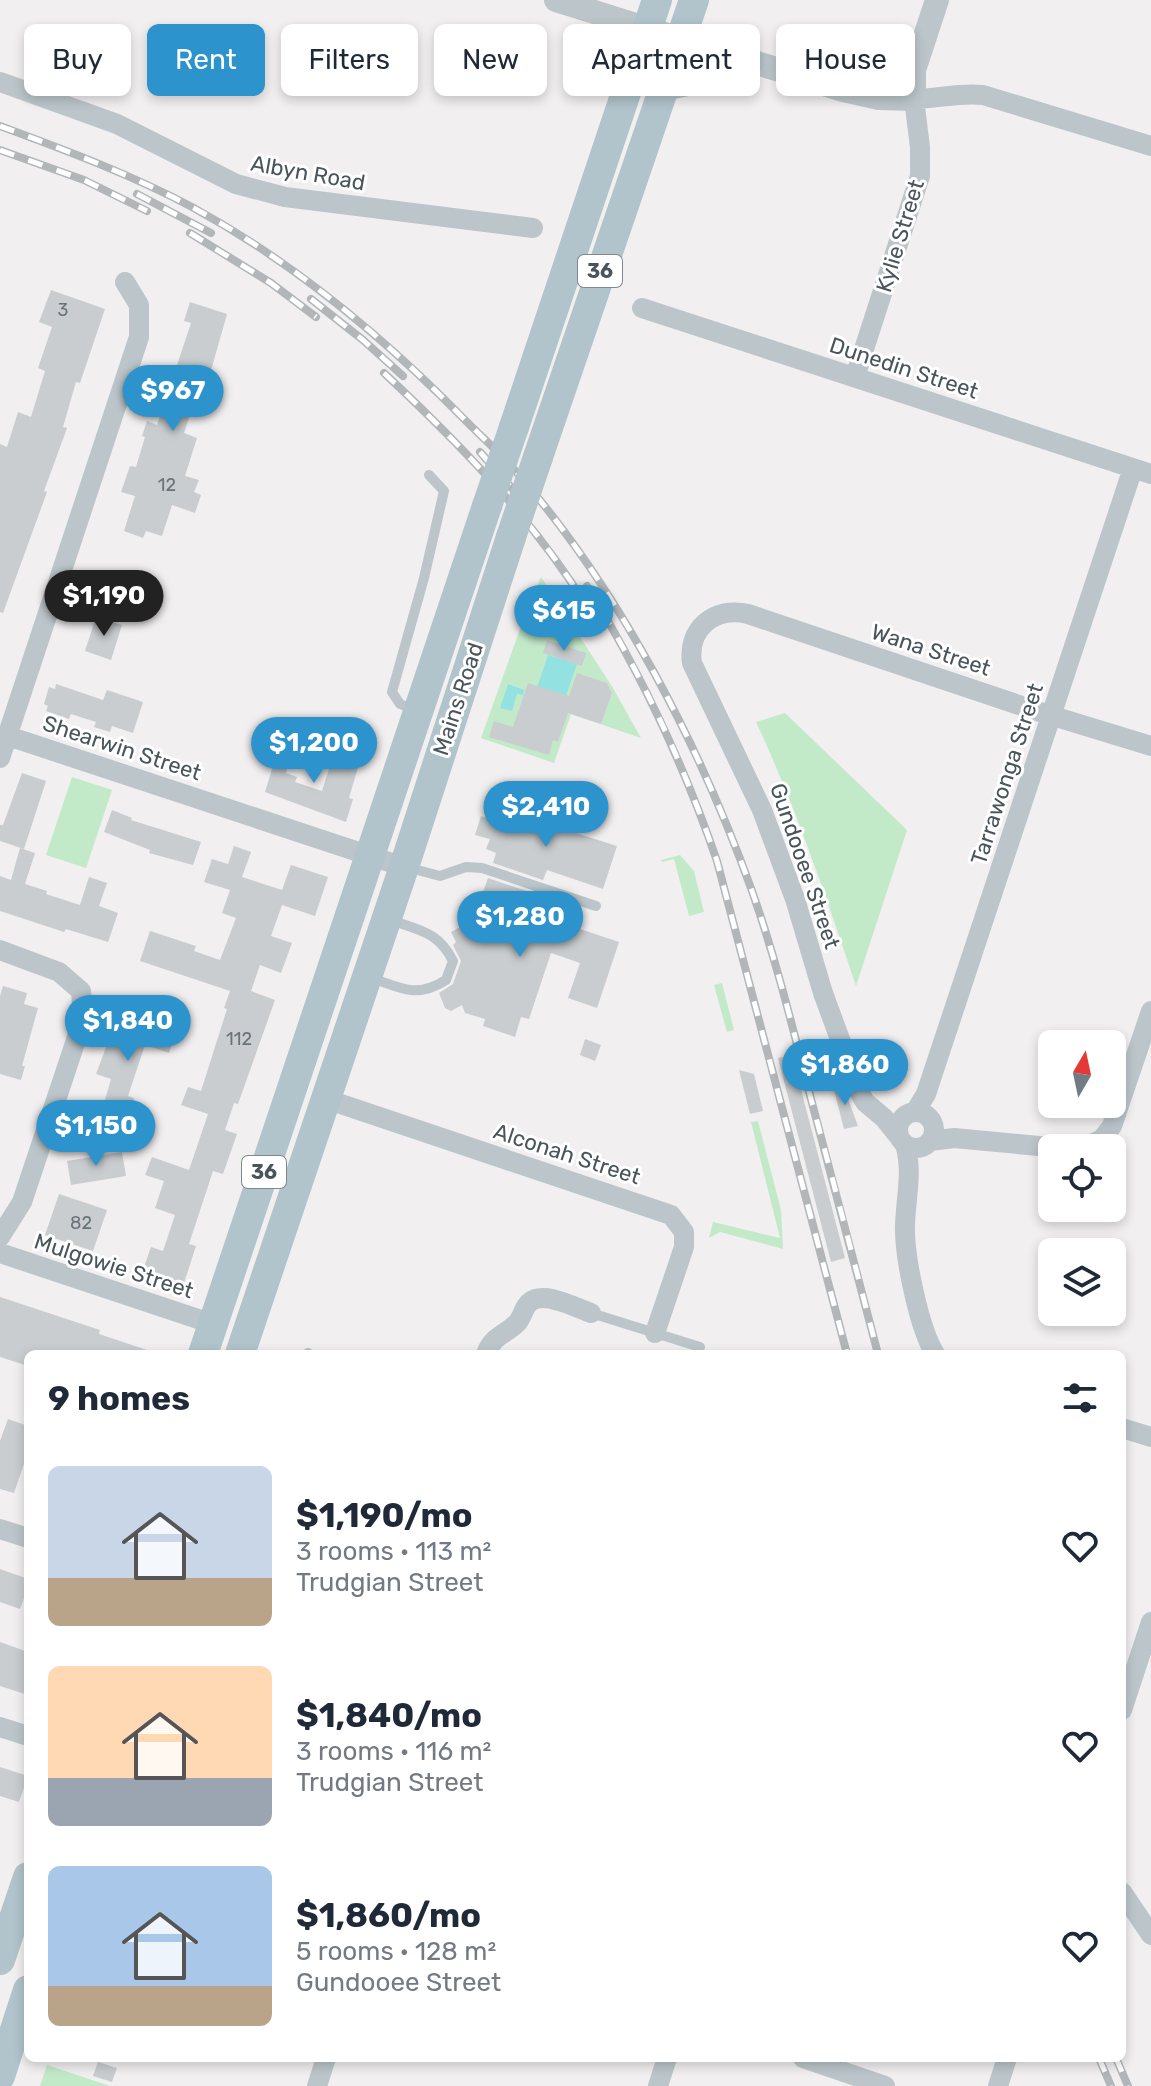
<!DOCTYPE html>
<html lang="en">
<head>
<meta charset="utf-8">
<style>
  body { margin:0; font-family:Rubik,sans-serif; background:#f6f6f7; color:#1f2937; height:100vh; display:flex; flex-direction:column; font-size:30px; white-space:nowrap }
  * { box-sizing:border-box; margin:0 }
  p { font-size:26px; color:#747a83 }
  .icon { flex:none; width:44px; height:44px; fill:none; stroke:currentColor; stroke-width:2; stroke-linecap:round; stroke-linejoin:round }
  .map { position:relative; flex:1; overflow:hidden }
  .side { position:absolute; left:24px; top:1350px; width:1102px; height:712px; display:flex; flex-direction:column; background:#fff; border-radius:12px; box-shadow:0 4px 12px #0003 }
  .side>* { flex:none }
  .banner { position:absolute; left:24px; top:24px; width:1104px; height:72px; display:flex; gap:16px }
  .needle { width:52px; rotate:9deg }
  .buttons { position:absolute; left:1038px; top:1030px; display:grid; gap:16px }
  .buttons a { display:grid; place-items:center; width:88px; height:88px; border-radius:12px; background:#fff; box-shadow:0 4px 12px #0003; font-size:40px }
  .price { position:absolute; translate:-50% -68px; padding:0 18px; border-radius:28px; background:#2d93cd; color:#fff; font-size:26px; line-height:52px; filter:drop-shadow(0 2px 4px #0008) }
  .price::after { content:''; position:absolute; left:50%; top:48px; width:24px; height:18px; margin-left:-12px; background:inherit; clip-path:polygon(0 0,100% 0,50% 100%) }
  .price.on { background:#222; color:#fff }
  ul { padding:0; list-style:none }
  li { display:flex; align-items:center; gap:24px; height:200px; padding:0 24px }
  li span { display:grid; place-items:center; flex:none; width:224px; height:160px; border-radius:12px; color:#555 }
  li>.icon { margin-inline-start:auto }
  span .icon { width:96px; height:96px; fill:#fffc; stroke-width:1 }
  li b { font-size:34px }
  h2 { display:flex; justify-content:space-between; align-items:center; height:96px; padding:0 24px; font-size:34px }
  .tag { padding:0 28px; border-radius:12px; background:#fff; box-shadow:0 4px 12px #0003; font-size:28px; line-height:72px }
  .tag.on { background:#2d93cd; color:#fff }
  .map>svg:first-child { display:block }
</style>
</head>
<body>
<div class="map">
<svg width="1151" height="2086" viewBox="0 0 1151 2086">
  <rect width="100%" height="100%" fill="#f1efef"/>
  <path fill="#c2eac9" d="M 541,577 L 613,688 L 641,738 L 571,714 L 554,763 L 481,738 L 525,615 Z
    M 785,713 L 907,830 L 856,986 C 826,896 796,808 756,722 Z
    M 72,777 L 112,790 L 86,868 L 46,855 Z
    M 680,855 L 694,871 L 704,912 L 689,916 L 674,859 L 662,862 L 661,860 Z
    M 722,983 L 734,1030 L 727,1032 L 714,985 Z
    M 758,1121 L 781,1210 L 783,1249 L 720,1232 L 709,1238 L 713,1222 L 780,1238 L 751,1122 Z
    M 47,2065 L 110,2086 L 40,2086 Z"/>
  <path fill="#94e1e2" d="M 548,655 L 577,664 L 555,727 L 527,717 Z
    M 508,684 L 524,690 L 523,695 L 517,694 L 512,711 L 500,708 Z"/>
  <path fill="#c9cdd0" d="M 51,290 L 105,309 L 80,383 L 76,382 L 63,427 L 67,428 L 44,491 L 47,492 L 3,613 L 0,612 L 0,444 L 7,447 L 18,412 L 31,417 L 45,371 L 38,368 L 52,327 L 39,322 Z
    M 190,302 L 227,314 L 210,374 L 204,373 L 184,433 L 197,438 L 185,476 L 199,480 L 194,492 L 201,495 L 195,513 L 172,505 L 162,536 L 146,531 L 143,538 L 124,531 L 135,496 L 121,492 L 130,466 L 136,467 L 145,437 L 142,436 L 147,421 L 157,425 L 191,323 L 184,321 Z
    M 96,617 L 122,625 L 111,660 L 85,651 Z
    M 547,640 L 586,653 L 582,666 L 543,653 Z
    M 577,673 L 607,683 L 612,693 L 601,724 L 568,713 L 558,742 L 553,740 L 549,755 L 489,737 L 494,721 L 513,727 L 528,683 L 569,696 Z
    M 56,684 L 103,700 L 107,690 L 143,702 L 133,733 L 112,726 L 110,732 L 94,727 L 96,722 L 71,714 L 69,719 L 46,711 L 48,706 L 44,704 L 49,687 L 55,689 Z
    M 282,737 L 296,742 L 286,773 L 297,777 L 295,782 L 322,791 L 333,756 L 359,764 L 349,798 L 353,799 L 346,822 L 265,792 Z
    M 22,773 L 46,781 L 24,849 L 0,841 L 0,825 L 3,825 Z
    M 500,809 L 617,846 L 603,889 L 547,870 L 543,880 L 493,863 L 496,853 L 486,849 L 490,839 L 475,835 L 481,816 L 496,821 Z
    M 112,810 L 132,818 L 131,820 L 201,842 L 193,865 L 149,853 L 150,850 L 104,832 Z
    M 234,846 L 251,852 L 242,877 L 282,890 L 291,865 L 328,877 L 315,916 L 282,905 L 271,936 L 292,943 L 281,973 L 260,965 L 251,991 L 275,1000 L 238,1104 L 234,1103 L 225,1130 L 237,1134 L 223,1174 L 213,1171 L 189,1244 L 196,1246 L 184,1283 L 143,1270 L 151,1247 L 163,1251 L 175,1215 L 155,1208 L 164,1181 L 145,1175 L 152,1157 L 189,1170 L 208,1114 L 181,1105 L 188,1087 L 201,1091 L 227,1009 L 224,1008 L 230,991 L 140,961 L 150,931 L 196,946 L 194,951 L 220,960 L 236,918 L 222,913 L 230,890 L 204,882 L 212,859 L 228,864 Z
    M 20,848 L 35,853 L 25,884 L 47,891 L 46,894 L 80,905 L 89,877 L 107,883 L 99,906 L 118,913 L 108,942 L 66,929 L 64,932 L 0,911 L 0,876 L 11,880 Z
    M 488,878 L 538,895 L 532,913 L 619,942 L 597,1008 L 568,998 L 580,963 L 551,953 L 529,1019 L 521,1017 L 515,1037 L 483,1026 L 485,1019 L 465,1013 L 462,1005 L 451,1011 L 445,1008 L 439,993 L 453,984 L 461,961 L 453,945 L 456,942 L 451,932 L 473,920 Z
    M 3,986 L 27,993 L 24,1004 L 38,1008 L 22,1066 L 25,1066 L 21,1080 L 0,1074 L 0,996 Z
    M 129,999 L 153,1007 L 151,1014 L 183,1024 L 178,1042 L 173,1041 L 169,1053 L 145,1045 L 128,1096 L 134,1098 L 128,1116 L 133,1118 L 127,1138 L 84,1125 L 90,1103 L 103,1107 L 111,1079 L 96,1074 L 119,1013 L 124,1015 Z
    M 585,1039 L 601,1045 L 595,1061 L 580,1055 Z
    M 792,1055 L 845,1258 L 831,1262 L 778,1058 Z
    M 739,1070 L 754,1074 L 763,1111 L 750,1114 Z
    M 842,1083 L 858,1126 L 844,1129 L 833,1086 Z
    M 122,1152 L 126,1176 L 71,1185 L 67,1161 Z
    M 59,1194 L 107,1210 L 93,1251 L 45,1235 Z
    M 0,1297 L 100,1330 L 99,1334 L 150,1351 L 150,1354 L 28,1354 L 28,1366 L 0,1357 Z
    M 8,1419 L 28,1426 L 28,1452 L 14,1493 L 0,1489 L 0,1441 Z
    M 0,1569 L 28,1579 L 28,1587 L 20,1609 L 0,1602 Z
    M 0,1642 L 28,1652 L 28,1695 L 0,1686 Z
    M 0,1767 L 28,1776 L 19,1802 L 0,1796 Z
    M 98,2062 L 117,2068 L 112,2082 L 93,2076 Z"/>
  <g fill="none" stroke-linecap="round" stroke-linejoin="round">
    <path stroke="#bcc6ca" stroke-width="10" d="M 417,711 L 400,704 L 392,692 L 424,578 L 444,491 L 429,475
      M 406,867 L 440,876 L 466,867 L 482,868 L 596,906
      M 369,977 C 401,988 416,999 446,980 L 453,961 C 438,931 418,930 388,919
      M 591,1313 L 700,1347
      M 308,1353 L 308,1354"/>
    <path stroke="#bcc6ca" stroke-width="20" d="M 0,82 L 117,124 L 236,184 L 285,197 L 533,228
      M 642,308 L 1151,474
      M 855,377 L 920,176 L 920,147 L 914,99 C 937,99 960,92 983,95 L 1151,146
      M 8,736 L 404,867
      M 0,758 L 139,337 L 139,305 L 125,282
      M 0,950 L 59,972 L 81,991 L 83,1019 L 22,1202 L 0,1237
      M 326,1099 L 671,1215 L 684,1232 L 684,1247 L 655,1333
      M 915,1112 L 926,1094 L 1133,468
      M898 1130a18 18 0 1 1 36 0a18 18 0 1 1-36 0Z
      M 900,1138 L 884,1118 L 865,1102 L 859,1091 L 823,993 L 795,899 L 762,810 L 692,663 C 687,629 714,606 748,614 L 1043,713 L 1151,746
      M 930,1141 L 954,1138 L 1060,1148
      M 905,1144 C 913,1172 906,1196 905,1225 C 904,1256 919,1328 935,1354
      M 1083,1148 L 1102,1139 L 1112,1126 L 1151,1011
      M 0,1253 L 213,1324
      M 486,1354 C 492,1336 505,1335 517,1323 C 523,1317 523,1307 530,1302 C 544,1290 576,1308 591,1313
      M 1122,1428 L 1151,1437
      M 0,1529 L 28,1538
      M 1122,1710 L 1151,1622
      M 0,1727 L 28,1736
      M 1122,1892 L 1151,1935
      M 803,2058 L 885,2086
      M 317,2086 L 326,2058
      M 658,2086 L 667,2058
      M 998,2086 L 1007,2058"/>
    <path stroke="#bcc6ca" stroke-width="24" d="M 556,0 L 843,90 L 879,98 L 914,99 L 914,70 L 937,0"/>
    <path stroke="#b1c3cb" stroke-width="30" d="M 663,86 L 711,76 L 749,61
      M 514,427 L 657,0
      M 538,457 L 694,0
      M 203,1354 L 487,506
      M 240,1354 L 404,867 L 511,537
      M 0,1960 L 28,1877
      M 0,2076 L 28,1990"/>
    <defs>
      <path id="rail" d="M 0,126 C 65,150 130,174 192,207 C 295,263 386,339 468,423 C 485,440 503,456 518,474 C 620,591 700,746 752,891 C 776,959 793,1029 811,1099 C 834,1184 856,1269 878,1354
        M 0,150 L 84,180 L 147,211
        M 137,194 L 211,233
        M 190,233 L 271,283 L 316,317
        M 311,299 L 363,340 L 403,376
        M 384,373 C 459,443 532,518 586,605
        M 480,452 L 525,503
        M 587,586 C 642,675 683,762 717,861 L 847,1354
        M 1099,2058 L 1111,2086
        M 1116,2058 L 1128,2086"/>
    </defs>
    <use href="#rail" stroke="#b2b6b8" stroke-width="8"/>
    <use href="#rail" stroke="#fff" stroke-width="5" stroke-dasharray="15" stroke-linecap="butt"/>
    <path stroke="#b1c3cb" stroke-width="30" d="M 487,506 L 514,427
      M 511,537 L 538,457"/>
  </g>
  <g text-anchor="middle" dominant-baseline="central" stroke-width="6" stroke-linejoin="round" paint-order="stroke">
    <g font-size="18" fill="#697378">
      <text x="63" y="310">3</text>
      <text x="167" y="485">12</text>
      <text x="239" y="1039">112</text>
      <text x="81" y="1223">82</text>
    </g>
    <g fill="#fff" stroke="#80888c" stroke-width="2">
      <rect x="578" y="255" width="44" height="32" rx="6"/>
      <rect x="242" y="1156" width="44" height="32" rx="6"/>
    </g>
    <g font-size="20" font-weight="bold" fill="#49555a">
      <text x="600" y="271">36</text>
      <text x="264" y="1172">36</text>
    </g>
    <g font-size="22" fill="#49555a" stroke="#fff">
      <text transform="translate(308 173) rotate(10)">Albyn Road</text>
      <text transform="translate(900 236) rotate(-73)">Kylie Street</text>
      <text transform="translate(904 368) rotate(18)">Dunedin Street</text>
      <text transform="translate(931 650) rotate(18)">Wana Street</text>
      <text transform="translate(458 699) rotate(-72)">Mains Road</text>
      <text transform="translate(122 748) rotate(18)">Shearwin Street</text>
      <text transform="translate(1007 774) rotate(-72)">Tarrawonga Street</text>
      <text transform="translate(805 866) rotate(71)">Gundooee Street</text>
      <text transform="translate(567 1154) rotate(18)">Alconah Street</text>
      <text transform="translate(114 1266) rotate(18)">Mulgowie Street</text>
    </g>
  </g>
</svg>
<div class="buttons">
<a><svg class="needle" viewBox="-14 -14 28 28"><path d="M0-13l5 13h-10z" fill="#e53935"/><path d="M0 13l5-13h-10z" fill="#747a83"/></svg></a>
<a><svg class="icon" aria-label="locate" viewBox="0 0 24 24"><circle cx="12" cy="12" r="6"/><path d="M12 2v4M12 18v4M2 12h4M18 12h4"/></svg></a>
<a><svg class="icon" aria-label="layers" viewBox="0 0 24 24"><path d="M12 4l9 5-9 5-9-5zM3 14l9 5 9-5"/></svg></a>
</div>
<b class="price" style="left:173px;top:433px">$967</b>
<b class="price on" style="left:104px;top:638px">$1,190</b>
<b class="price" style="left:564px;top:653px">$615</b>
<b class="price" style="left:314px;top:785px">$1,200</b>
<b class="price" style="left:546px;top:849px">$2,410</b>
<b class="price" style="left:520px;top:959px">$1,280</b>
<b class="price" style="left:128px;top:1063px">$1,840</b>
<b class="price" style="left:845px;top:1107px">$1,860</b>
<b class="price" style="left:96px;top:1168px">$1,150</b>
<div class="banner">
<a class="tag">Buy</a>
<a class="tag on">Rent</a>
<a class="tag">Filters</a>
<a class="tag">New</a>
<a class="tag">Apartment</a>
<a class="tag">House</a>
</div>
<section class="side">
<h2>9 homes<svg class="icon" aria-label="filters" viewBox="0 0 24 24"><path d="M4 7h16M4 17h16"/><circle cx="9" cy="7" r="2"/><circle cx="15" cy="17" r="2"/></svg></h2>
<ul>
<li><span style="background:linear-gradient(#c9d6e8 70%,#b9a48a 0)"><svg class="icon" aria-label="home" viewBox="0 0 24 24"><path d="M3 11l9-7 9 7M6 9v11h12V9"/></svg></span><div><b>$1,190/mo</b><p>3 rooms · 113 m²</p><p>Trudgian Street</p></div><svg class="icon" aria-label="heart" viewBox="0 0 24 24"><path d="M12 20l-8-8c-3-5 5-10 8-4 3-6 11-1 8 4z"/></svg></li>
<li><span style="background:linear-gradient(#ffd9b3 70%,#9aa5b1 0)"><svg class="icon" aria-label="home" viewBox="0 0 24 24"><path d="M3 11l9-7 9 7M6 9v11h12V9"/></svg></span><div><b>$1,840/mo</b><p>3 rooms · 116 m²</p><p>Trudgian Street</p></div><svg class="icon" aria-label="heart" viewBox="0 0 24 24"><path d="M12 20l-8-8c-3-5 5-10 8-4 3-6 11-1 8 4z"/></svg></li>
<li><span style="background:linear-gradient(#a9c7e8 75%,#b9a48a 0)"><svg class="icon" aria-label="home" viewBox="0 0 24 24"><path d="M3 11l9-7 9 7M6 9v11h12V9"/></svg></span><div><b>$1,860/mo</b><p>5 rooms · 128 m²</p><p>Gundooee Street</p></div><svg class="icon" aria-label="heart" viewBox="0 0 24 24"><path d="M12 20l-8-8c-3-5 5-10 8-4 3-6 11-1 8 4z"/></svg></li>
</ul>
</section>
</div>
</body>
</html>
